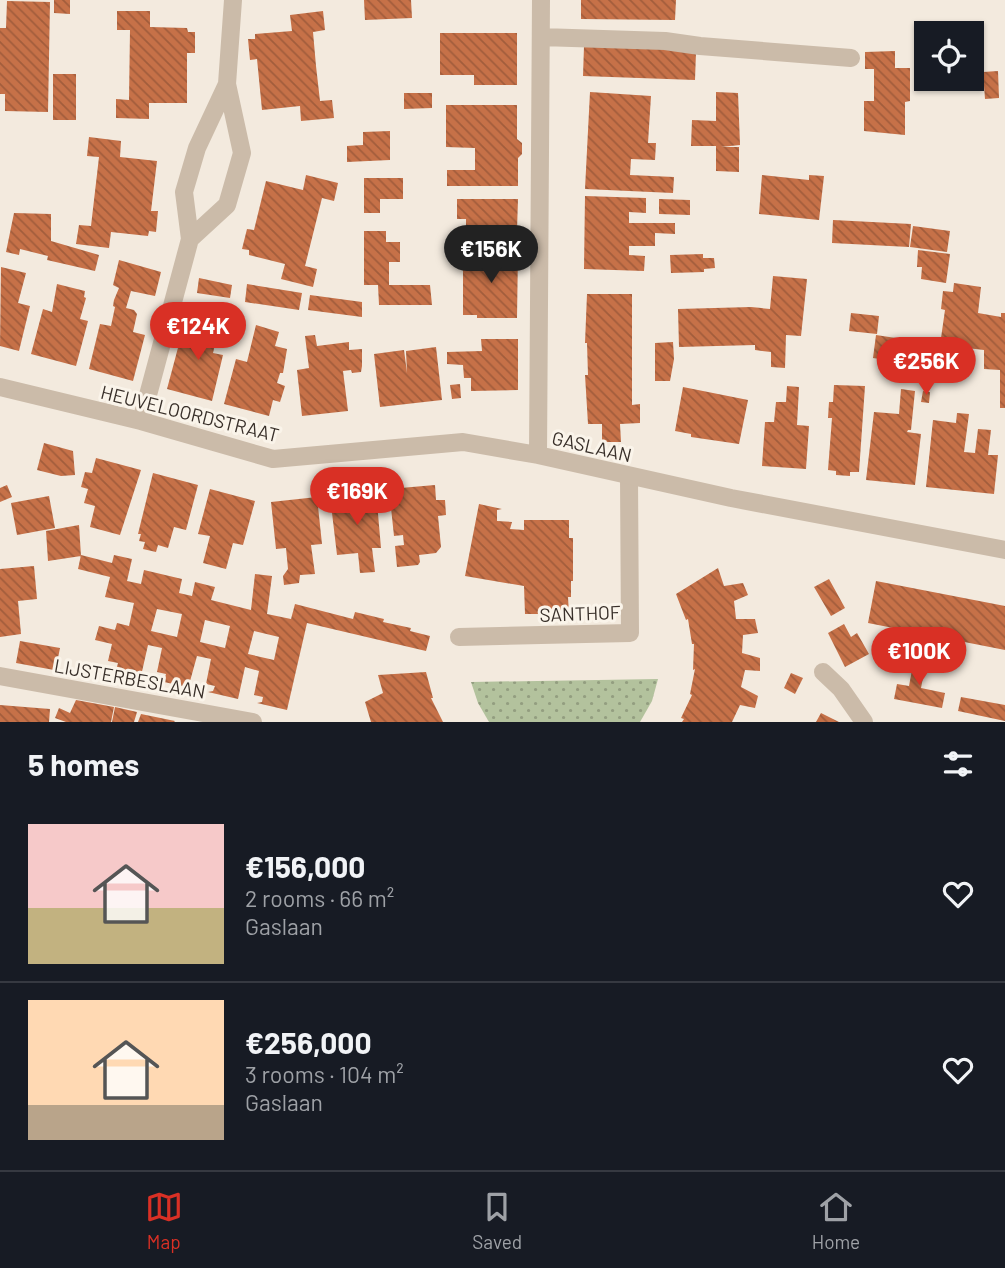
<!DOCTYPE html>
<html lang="en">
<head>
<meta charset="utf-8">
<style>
  body { margin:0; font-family:Barlow,sans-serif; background:#20242c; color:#f1f3f6; height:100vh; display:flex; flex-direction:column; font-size:26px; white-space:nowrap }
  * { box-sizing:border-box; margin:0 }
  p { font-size:23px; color:#9ea1a6 }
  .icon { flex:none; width:38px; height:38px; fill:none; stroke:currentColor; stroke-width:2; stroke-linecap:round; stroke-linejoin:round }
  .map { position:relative; height:722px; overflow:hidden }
  .drawer { display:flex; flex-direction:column; background:#171b24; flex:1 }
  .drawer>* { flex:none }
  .buttons { position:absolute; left:914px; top:21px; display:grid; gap:14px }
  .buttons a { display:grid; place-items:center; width:70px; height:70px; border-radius:0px; background:#171b24; box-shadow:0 2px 5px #0004; font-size:35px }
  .price { position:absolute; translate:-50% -60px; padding:0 16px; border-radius:24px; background:#d93025; color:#fff; font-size:23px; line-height:46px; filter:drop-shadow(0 2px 4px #0008) }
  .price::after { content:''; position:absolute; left:50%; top:42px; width:21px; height:16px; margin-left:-10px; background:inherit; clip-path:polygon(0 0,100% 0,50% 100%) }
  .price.selected { background:#222; color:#fff }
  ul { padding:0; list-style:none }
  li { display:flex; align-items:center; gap:21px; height:175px; padding:0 28px }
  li+li { border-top:2px solid #363941 }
  li span { display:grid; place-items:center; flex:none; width:196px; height:140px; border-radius:0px; color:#555 }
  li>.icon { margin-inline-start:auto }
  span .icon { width:84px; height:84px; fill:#fffc; stroke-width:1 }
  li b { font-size:30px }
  h2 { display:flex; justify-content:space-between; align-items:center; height:84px; padding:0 28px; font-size:30px }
  .menu { display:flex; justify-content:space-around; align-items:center; height:98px; border-top:2px solid #363941; background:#171b24; font-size:19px; color:#9ea1a6 }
  .menu a { display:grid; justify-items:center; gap:4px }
  .menu .selected { color:#d93025 }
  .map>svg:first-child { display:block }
</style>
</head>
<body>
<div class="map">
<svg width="1005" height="722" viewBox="0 0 1005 722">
  <defs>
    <pattern id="park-dots" width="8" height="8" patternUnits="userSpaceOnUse" patternTransform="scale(1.75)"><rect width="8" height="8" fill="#b3c29d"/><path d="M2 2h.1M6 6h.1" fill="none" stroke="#939e80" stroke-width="1.8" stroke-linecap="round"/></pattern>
    <pattern id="building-back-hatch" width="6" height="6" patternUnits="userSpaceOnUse" patternTransform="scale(1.75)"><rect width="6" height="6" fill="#c67148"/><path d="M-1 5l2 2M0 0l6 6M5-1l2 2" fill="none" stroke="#a25d3c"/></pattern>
  </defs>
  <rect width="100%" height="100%" fill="#f3eade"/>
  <path fill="url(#park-dots)" d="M 658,679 L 652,701 L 640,722 L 489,722 L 478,703 L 471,682 Z"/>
  <path fill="url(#building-back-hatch)" fill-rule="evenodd" d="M 54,0 L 70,0 L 70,14 L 54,13 Z
    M 364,0 L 411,0 L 412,18 L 365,20 Z
    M 581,0 L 676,0 L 675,20 L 581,19 Z
    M 7,1 L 50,2 L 48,112 L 5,111 L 5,94 L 0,94 L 0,28 L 6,28 Z
    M 117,11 L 150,11 L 150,27 L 187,28 L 188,32 L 195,32 L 195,53 L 187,53 L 187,103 L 149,103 L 149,119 L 116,118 L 116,99 L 129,100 L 130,30 L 117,30 Z
    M 323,11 L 325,30 L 313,32 L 316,66 L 320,101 L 332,100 L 334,118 L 301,121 L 300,106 L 262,110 L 257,59 L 250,60 L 248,39 L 255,39 L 255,34 L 292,31 L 290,15 Z
    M 440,33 L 517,33 L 517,85 L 474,85 L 474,75 L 440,75 Z
    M 584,46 L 670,48 L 696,52 L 695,80 L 583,76 Z
    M 895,51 L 895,68 L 910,68 L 910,101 L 905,102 L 905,135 L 864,131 L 864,101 L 874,101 L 874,69 L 865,69 L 865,52 Z
    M 998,71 L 999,98 L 985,99 L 983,72 Z
    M 53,74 L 76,74 L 76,120 L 53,120 Z
    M 590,92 L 651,96 L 648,143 L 656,143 L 655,160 L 631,159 L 630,175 L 674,177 L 673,193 L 585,189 Z
    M 716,92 L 738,93 L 740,145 L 721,147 L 739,147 L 739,172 L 716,171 L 716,146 L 691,146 L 692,120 L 716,121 Z
    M 404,93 L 432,93 L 432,108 L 404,109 Z
    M 446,105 L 517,105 L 517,139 L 522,143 L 522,154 L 518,158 L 518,186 L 447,186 L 447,170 L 475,170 L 475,148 L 446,147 Z
    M 390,131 L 390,160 L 347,162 L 347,146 L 363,145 L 363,132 Z
    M 89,137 L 121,141 L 120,157 L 157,161 L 151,211 L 158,211 L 156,232 L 149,231 L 148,236 L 111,232 L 109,248 L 76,244 L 79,225 L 91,226 L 99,157 L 87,156 Z
    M 306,175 L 338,183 L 334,201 L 322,198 L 305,266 L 317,269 L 313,287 L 281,279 L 285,264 L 249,255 L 249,250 L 242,249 L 247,229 L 254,230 L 266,181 L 303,190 Z
    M 762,175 L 809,180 L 809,175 L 824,176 L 819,220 L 759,214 Z
    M 364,178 L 403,178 L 403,199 L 380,199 L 380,213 L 364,213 Z
    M 585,196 L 646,198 L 646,213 L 629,212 L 629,223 L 675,223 L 675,234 L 655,233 L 655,246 L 629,246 L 629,255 L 645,256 L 644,271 L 584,269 Z
    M 457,199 L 518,199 L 517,230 L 466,231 L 466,219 L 457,219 Z
    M 659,199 L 690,200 L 690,215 L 659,214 Z
    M 14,213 L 51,214 L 51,241 L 99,255 L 95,271 L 47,260 L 48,256 L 20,249 L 19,255 L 6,252 Z
    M 833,220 L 911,224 L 909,247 L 832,243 Z
    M 913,226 L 950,231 L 947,252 L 910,247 Z
    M 364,231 L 386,231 L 386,242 L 400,242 L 400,262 L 389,262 L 389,285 L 430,285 L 432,305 L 379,305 L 378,285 L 364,285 Z
    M 918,250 L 950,254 L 946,283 L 921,279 L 922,267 L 917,267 Z
    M 476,252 L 518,252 L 517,318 L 477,318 L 477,315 L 463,315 L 463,253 Z
    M 703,254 L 703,258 L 714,258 L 715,268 L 704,269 L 704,272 L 671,273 L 670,255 Z
    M 119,260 L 161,272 L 155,296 L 131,291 L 126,308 L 134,310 L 137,314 L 133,332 L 145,335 L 133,381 L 89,369 L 100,324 L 111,326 L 115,307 L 113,306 L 114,300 L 119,288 L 113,285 Z
    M 1,267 L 26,273 L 18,303 L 30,306 L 19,351 L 0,346 Z
    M 773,276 L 807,279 L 801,336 L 786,335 L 785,368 L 771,367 L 771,352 L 755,350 L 755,345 L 679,347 L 678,309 L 751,307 L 770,309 Z
    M 199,278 L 232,285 L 230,298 L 197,293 Z
    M 954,283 L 981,287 L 978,313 L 1001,317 L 1001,313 L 1005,313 L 1005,408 L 1000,408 L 1000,370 L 984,369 L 984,350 L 940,345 L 945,310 L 941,309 L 943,291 L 953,292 Z
    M 57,284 L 85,291 L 84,297 L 86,298 L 80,319 L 88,321 L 76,366 L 31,354 L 43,309 L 52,312 Z
    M 247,284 L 302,293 L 299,310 L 245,302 Z
    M 587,294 L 632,294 L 632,405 L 640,404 L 640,423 L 620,424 L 621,442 L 602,442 L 602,424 L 588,424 L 585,375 L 588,375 L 587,343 L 585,343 Z
    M 310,295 L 362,302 L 362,317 L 308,310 Z
    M 851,313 L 879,316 L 877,334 L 849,331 Z
    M 209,317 L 225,321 L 219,341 L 216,340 L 213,353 L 223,355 L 212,401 L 167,389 L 179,344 L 190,347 L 196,320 L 208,323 Z
    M 256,325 L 279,332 L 275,346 L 287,349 L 283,373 L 280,373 L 277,383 L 285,386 L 280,402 L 273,400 L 269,416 L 224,404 L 236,359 L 247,362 Z
    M 315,335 L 317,346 L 349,342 L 349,350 L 362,349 L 362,366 L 361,372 L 352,373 L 351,370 L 343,371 L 348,411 L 302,416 L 297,370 L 309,368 L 305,336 Z
    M 876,335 L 909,340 L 905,363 L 873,358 Z
    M 481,339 L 518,339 L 518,390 L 471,391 L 471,378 L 464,378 L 463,365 L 447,364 L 447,352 L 482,351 Z
    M 673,342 L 674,359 L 670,381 L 655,381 L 655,343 Z
    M 436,347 L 442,400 L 380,407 L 374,354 L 404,350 L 407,373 L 406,351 Z
    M 941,351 L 963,353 L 962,367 L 939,365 Z
    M 460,384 L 461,398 L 452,399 L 450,385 Z
    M 834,385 L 865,386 L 859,472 L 850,472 L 850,476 L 836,475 L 836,471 L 828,470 L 832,418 L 828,418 L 829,402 L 833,402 Z
    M 787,386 L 799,387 L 797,425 L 809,426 L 806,469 L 762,466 L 765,422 L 774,422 L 776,402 L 786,402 Z
    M 683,387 L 748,400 L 739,444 L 691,437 L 691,434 L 675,431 Z
    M 901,389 L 915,391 L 911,430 L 908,430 L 907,432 L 921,434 L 915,485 L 866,480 L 874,412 L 899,414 Z
    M 923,391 L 930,392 L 929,403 L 921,402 Z
    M 957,413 L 969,414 L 964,452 L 975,453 L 978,429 L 991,430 L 988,455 L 998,455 L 994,494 L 926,487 L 933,420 L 956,423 Z
    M 44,443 L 73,451 L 75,475 L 61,476 L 37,470 Z
    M 96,458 L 141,470 L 120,535 L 90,527 L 95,506 L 84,503 L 88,489 L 81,487 L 85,472 L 92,473 Z
    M 153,473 L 198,485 L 186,530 L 174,527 L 168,548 L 158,545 L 156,552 L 143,549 L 145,542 L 139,541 L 141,534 L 138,534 Z
    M 7,485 L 12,497 L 0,502 L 0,488 Z
    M 435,485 L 436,500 L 445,500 L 446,515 L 438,516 L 441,547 L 436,553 L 419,555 L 420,562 L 418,565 L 397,567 L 395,546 L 404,545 L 403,535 L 394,536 L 389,489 Z
    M 210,489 L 255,501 L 243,545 L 233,543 L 226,569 L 203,563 L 210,536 L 198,534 Z
    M 376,491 L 381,548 L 372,548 L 375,572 L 360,573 L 358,553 L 337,555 L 330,496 Z
    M 49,496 L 55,528 L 17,535 L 11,503 Z
    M 317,497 L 322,544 L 311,545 L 315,574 L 300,575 L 299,583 L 284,585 L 283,576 L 288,569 L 286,548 L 276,549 L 271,502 Z
    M 479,504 L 502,509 L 497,510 L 497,521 L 512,522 L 510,529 L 524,530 L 524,520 L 569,520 L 569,538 L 573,538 L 573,581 L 571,581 L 571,597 L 568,597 L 569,614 L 525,614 L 524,586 L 465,576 Z
    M 79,525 L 81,556 L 48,561 L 46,531 Z
    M 81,555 L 112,563 L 114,555 L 132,559 L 127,581 L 141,584 L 144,570 L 182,579 L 179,593 L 192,596 L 195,582 L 215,587 L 211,600 L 251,610 L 255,574 L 272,576 L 267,614 L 291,619 L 295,604 L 353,619 L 355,612 L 384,619 L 383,622 L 411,628 L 410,631 L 430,636 L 426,651 L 307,623 L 287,710 L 257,703 L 262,702 L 263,697 L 254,695 L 259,671 L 245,667 L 238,699 L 208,692 L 213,691 L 215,686 L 206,684 L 211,659 L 197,656 L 187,692 L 187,687 L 164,682 L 166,674 L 157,672 L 162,648 L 148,645 L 141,676 L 116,670 L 118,663 L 108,661 L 112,644 L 95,640 L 99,626 L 115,630 L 117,623 L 129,626 L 134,603 L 105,597 L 110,577 L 78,569 ZM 157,609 L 182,614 L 177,637 L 151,631 ZM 205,620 L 230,626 L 225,648 L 200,642 ZM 254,631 L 279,637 L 274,660 L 248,654 Z
    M 34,566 L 37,599 L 18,601 L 21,634 L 0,637 L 0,569 Z
    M 718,568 L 724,586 L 743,583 L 748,595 L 734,601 L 736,619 L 755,619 L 758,633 L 743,635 L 742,653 L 760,658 L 760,671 L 745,670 L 741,687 L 758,696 L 755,708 L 740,705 L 732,722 L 682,722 L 684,719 L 681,718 L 692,695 L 690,694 L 695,669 L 693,670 L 694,644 L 692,644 L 688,619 L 686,620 L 676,594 Z
    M 829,579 L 845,608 L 831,616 L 814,587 Z
    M 876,581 L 1005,606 L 1005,650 L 868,623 Z
    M 844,624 L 851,637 L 857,633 L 869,654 L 845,667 L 828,633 Z
    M 20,641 L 60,648 L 56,668 L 54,670 L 16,663 Z
    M 915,654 L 927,657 L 921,688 L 945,693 L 942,708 L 894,699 L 897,684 L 909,686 Z
    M 426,672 L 433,698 L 431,698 L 443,722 L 371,722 L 365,702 L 383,693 L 378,675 Z
    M 791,673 L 803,678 L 795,694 L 784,688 Z
    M 961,697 L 1005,705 L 1005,721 L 958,711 Z
    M 76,700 L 114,707 L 111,722 L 66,722 L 55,718 L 59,708 L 70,713 Z
    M 0,705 L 50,709 L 49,722 L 0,722 Z
    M 115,707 L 137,712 L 134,722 L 112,722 Z
    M 821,713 L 839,722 L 816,722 Z
    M 141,714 L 175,721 L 174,722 L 138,722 Z"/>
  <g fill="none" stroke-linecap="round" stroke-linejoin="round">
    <path stroke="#cbbba9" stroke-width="18" d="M 459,637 L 630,633 L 629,477
      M 823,672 L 841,689 L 864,722"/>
    <path stroke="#cbbba9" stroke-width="18" d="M 541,0 L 538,455 L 731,498 L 1005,550
      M 541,37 L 665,41 L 700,46 L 851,58
      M 190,239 L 227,205 L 242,153 L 227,84
      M 0,387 L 141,421 L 273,459 L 463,442 L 538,455
      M 141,421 L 190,239 L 184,192 L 197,148 L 227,84 L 233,0
      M 0,676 L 253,722"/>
  </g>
  <g text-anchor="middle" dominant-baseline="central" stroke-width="6" stroke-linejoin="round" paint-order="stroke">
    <g font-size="19" fill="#382f29" stroke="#faf4ea">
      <text transform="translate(190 413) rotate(14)">HEUVELOORDSTRAAT</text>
      <text transform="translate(592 446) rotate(13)">GASLAAN</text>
      <text transform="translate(580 613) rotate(-2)">SANTHOF</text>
      <text transform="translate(130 678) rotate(10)">LIJSTERBESLAAN</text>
    </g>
  </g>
</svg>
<div class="buttons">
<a><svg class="icon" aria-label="locate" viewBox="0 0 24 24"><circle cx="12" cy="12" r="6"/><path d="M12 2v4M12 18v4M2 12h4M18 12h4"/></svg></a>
</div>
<b class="price selected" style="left:491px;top:285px">€156K</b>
<b class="price" style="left:198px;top:362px">€124K</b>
<b class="price" style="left:926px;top:397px">€256K</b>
<b class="price" style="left:357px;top:527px">€169K</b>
<b class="price" style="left:919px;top:687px">€100K</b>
</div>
<section class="drawer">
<h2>5 homes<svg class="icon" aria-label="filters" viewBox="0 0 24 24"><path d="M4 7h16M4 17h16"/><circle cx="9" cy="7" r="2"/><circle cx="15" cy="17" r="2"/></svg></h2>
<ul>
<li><span style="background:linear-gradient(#f6c9c9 60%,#c2b280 0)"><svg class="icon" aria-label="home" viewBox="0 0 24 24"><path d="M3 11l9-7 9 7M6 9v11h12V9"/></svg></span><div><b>€156,000</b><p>2 rooms · 66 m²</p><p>Gaslaan</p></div><svg class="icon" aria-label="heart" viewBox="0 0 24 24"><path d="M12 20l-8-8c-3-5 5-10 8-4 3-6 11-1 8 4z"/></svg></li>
<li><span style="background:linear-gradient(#ffd9b3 75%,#b9a48a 0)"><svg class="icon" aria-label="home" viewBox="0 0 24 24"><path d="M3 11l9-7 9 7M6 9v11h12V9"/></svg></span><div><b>€256,000</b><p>3 rooms · 104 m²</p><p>Gaslaan</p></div><svg class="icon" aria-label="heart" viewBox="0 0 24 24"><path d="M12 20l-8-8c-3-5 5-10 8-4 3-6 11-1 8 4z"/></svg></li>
</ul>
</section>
<nav class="menu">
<a class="selected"><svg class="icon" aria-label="map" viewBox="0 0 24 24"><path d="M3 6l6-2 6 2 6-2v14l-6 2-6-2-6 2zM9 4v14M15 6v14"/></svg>Map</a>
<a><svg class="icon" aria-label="saved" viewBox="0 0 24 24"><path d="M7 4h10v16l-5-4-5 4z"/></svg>Saved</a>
<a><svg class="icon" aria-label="home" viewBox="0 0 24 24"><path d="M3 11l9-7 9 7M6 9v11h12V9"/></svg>Home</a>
</nav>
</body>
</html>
